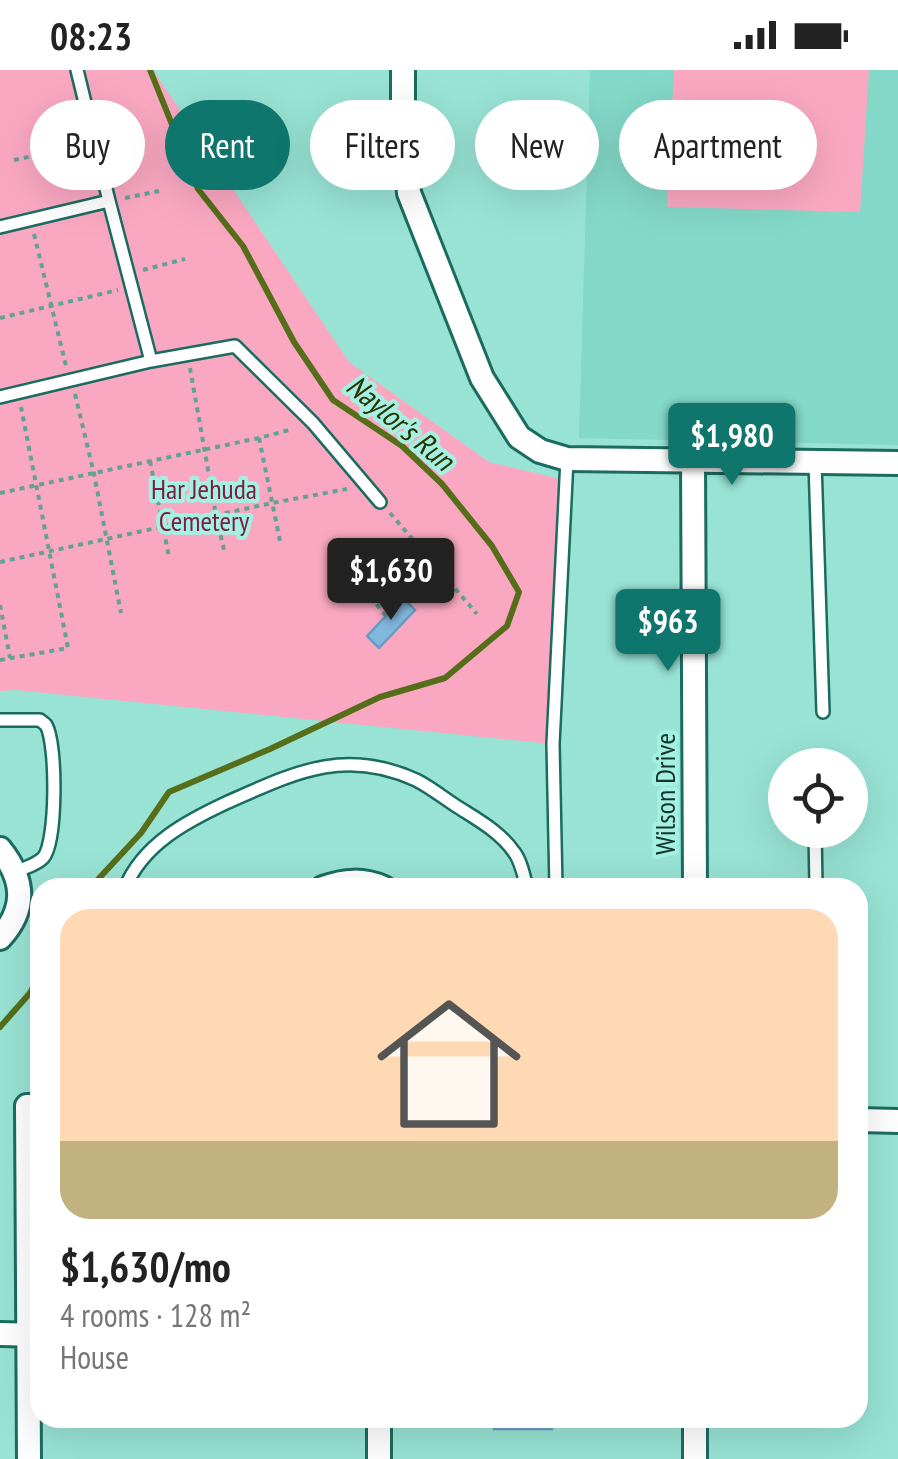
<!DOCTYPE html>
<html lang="en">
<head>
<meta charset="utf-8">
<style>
  body { margin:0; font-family:"PT Sans Narrow",sans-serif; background:#f2f2f2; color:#222; height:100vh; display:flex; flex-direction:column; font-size:38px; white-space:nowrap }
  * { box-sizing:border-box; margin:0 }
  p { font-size:32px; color:#767676 }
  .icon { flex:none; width:55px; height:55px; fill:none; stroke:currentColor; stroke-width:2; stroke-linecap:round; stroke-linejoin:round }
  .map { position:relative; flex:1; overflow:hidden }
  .drawer { position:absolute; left:30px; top:808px; width:838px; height:550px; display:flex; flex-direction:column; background:#fff; border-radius:30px; box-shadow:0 10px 40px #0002 }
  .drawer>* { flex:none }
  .top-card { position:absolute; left:30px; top:30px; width:840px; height:90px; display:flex; gap:20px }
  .fabs { position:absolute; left:768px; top:678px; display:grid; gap:20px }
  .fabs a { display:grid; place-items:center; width:100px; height:100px; border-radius:50%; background:#fff; box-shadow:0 10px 40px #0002; font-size:50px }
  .price { position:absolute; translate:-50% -85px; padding:0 22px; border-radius:10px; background:#0f766e; color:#fff; font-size:32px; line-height:65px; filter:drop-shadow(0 2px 5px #0008) }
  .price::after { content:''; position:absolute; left:50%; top:60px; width:30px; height:22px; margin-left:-15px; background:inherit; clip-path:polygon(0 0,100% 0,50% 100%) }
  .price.on { background:#222; color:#fff }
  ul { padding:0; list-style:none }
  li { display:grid; align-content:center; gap:20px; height:530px; padding:0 30px }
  li span { display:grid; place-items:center; height:310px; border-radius:30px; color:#555 }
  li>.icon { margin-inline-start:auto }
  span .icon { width:180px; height:180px; fill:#fffc; stroke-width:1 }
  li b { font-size:42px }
  .tag { padding:0 35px; border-radius:45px; background:#fff; box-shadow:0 10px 40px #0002; font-size:35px; line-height:90px }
  .tag.on { background:#0f766e; color:#fff }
  .status { display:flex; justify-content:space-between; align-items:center; height:70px; padding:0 50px; background:#fff; direction:ltr }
  .status svg { height:28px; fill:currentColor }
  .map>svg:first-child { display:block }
</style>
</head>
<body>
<div class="status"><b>08:23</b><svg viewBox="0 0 49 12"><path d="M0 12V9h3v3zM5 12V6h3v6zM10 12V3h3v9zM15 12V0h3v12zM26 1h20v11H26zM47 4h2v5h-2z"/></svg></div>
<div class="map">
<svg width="898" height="1389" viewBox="0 0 898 1389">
  <rect width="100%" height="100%" fill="#98e3d4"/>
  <path fill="#83d8c8" d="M 590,0 L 898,0 L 898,375 L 579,368 Z"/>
  <path fill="#faa8c1" d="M 0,0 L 153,0 L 349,292 L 489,392 L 561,409 L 553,674 L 16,620 L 0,621 Z
    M 674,0 L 869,0 L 860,142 L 667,137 Z"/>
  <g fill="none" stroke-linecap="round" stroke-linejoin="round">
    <path stroke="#566e1a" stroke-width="6" d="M 90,818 L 141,763 L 169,722 L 270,679 L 380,627 L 445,608 L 507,556 L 519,522 L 492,476 L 442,414 L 402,376 L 333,330 L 294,272 L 243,176 L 198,119 L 150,0
      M 0,957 L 30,923 L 40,904"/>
  </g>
  <path fill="#82b7dd" stroke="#679bc0" stroke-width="2.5" d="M 403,528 L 415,540 L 379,578 L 367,566 Z
    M 494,1348 L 552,1348 L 552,1359 L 494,1359 Z"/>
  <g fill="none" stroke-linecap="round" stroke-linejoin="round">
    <defs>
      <path id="service" d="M 77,0 L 109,131
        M 0,157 L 109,131 L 151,291 L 235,276 L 313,353 L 380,432
        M 0,327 L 151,291
        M 815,392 L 823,642
        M 0,650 L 40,650 C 42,652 44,653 46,655 C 57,673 57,773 43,788 C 36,795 24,798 15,802
        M 815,760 L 816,818
        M 125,818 C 143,774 187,751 228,732 C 294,703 344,677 416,710 C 432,718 446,730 461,739 C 480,751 501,763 514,782 C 521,791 524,806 527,818
        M 556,818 L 553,674 L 567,389"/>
      <path id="minor" d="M 403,0 L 403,54 L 409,123 L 482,308 L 519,367 L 540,381 L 567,389 L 898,393
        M 693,391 L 695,818
        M 0,779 C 24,809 27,838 0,868
        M 323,818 C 345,810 363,809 384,818
        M 858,1050 L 898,1051
        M 0,1264 L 40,1265
        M 379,1348 L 379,1389
        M 695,1348 L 695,1389
        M 29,1389 L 27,1036 L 40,1036"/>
    </defs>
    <use href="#service" stroke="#1b6c60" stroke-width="16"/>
    <use href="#minor" stroke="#1b6c60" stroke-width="28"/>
    <path stroke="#65a094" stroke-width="4" stroke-dasharray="5 5" stroke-linecap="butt" d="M 113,74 L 137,68
      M 14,90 L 80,76
      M 125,128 L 159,121
      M 34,164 L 66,296
      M 143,200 L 185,189
      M 0,248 L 118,220
      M 190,298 L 216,445 L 224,480
      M 75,324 L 94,404 L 121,543
      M 259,368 L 280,471
      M 150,391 L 169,487
      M 0,423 L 259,368 L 293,359
      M 390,443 L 477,544
      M 0,492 L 272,433 L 347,419
      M 346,518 L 361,515 L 386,546
      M 0,535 L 10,588
      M 0,590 L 68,578 L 21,337"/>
    <use href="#service" stroke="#fff" stroke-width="11"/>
    <use href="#minor" stroke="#fff" stroke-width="22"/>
  </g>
  <g text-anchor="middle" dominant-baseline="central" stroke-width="8" stroke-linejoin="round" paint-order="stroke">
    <g font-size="28" fill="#7a1d44" stroke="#a5f1e1">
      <text x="204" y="418">Har Jehuda<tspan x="204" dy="32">Cemetery</tspan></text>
    </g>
    <g font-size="28" fill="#13332d" stroke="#a5f1e1">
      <text transform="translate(664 724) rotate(-90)">Wilson Drive</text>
    </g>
    <g font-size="30" font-style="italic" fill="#2a3306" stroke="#a5f1e1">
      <text transform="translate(401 352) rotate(40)">Naylor's Run</text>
    </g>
  </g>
</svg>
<div class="fabs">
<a><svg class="icon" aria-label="locate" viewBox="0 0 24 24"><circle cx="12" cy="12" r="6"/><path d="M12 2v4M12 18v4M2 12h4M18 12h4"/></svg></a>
</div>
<b class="price" style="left:732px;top:418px">$1,980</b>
<b class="price on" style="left:391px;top:553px">$1,630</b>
<b class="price" style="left:668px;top:604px">$963</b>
<div class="top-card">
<a class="tag">Buy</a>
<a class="tag on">Rent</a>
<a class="tag">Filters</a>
<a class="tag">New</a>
<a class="tag">Apartment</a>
</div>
<section class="drawer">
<ul>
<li><span style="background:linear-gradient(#ffd9b3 75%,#c2b280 0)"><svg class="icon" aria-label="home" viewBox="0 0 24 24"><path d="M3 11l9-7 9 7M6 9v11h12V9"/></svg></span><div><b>$1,630/mo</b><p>4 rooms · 128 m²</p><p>House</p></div></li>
</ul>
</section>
</div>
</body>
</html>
